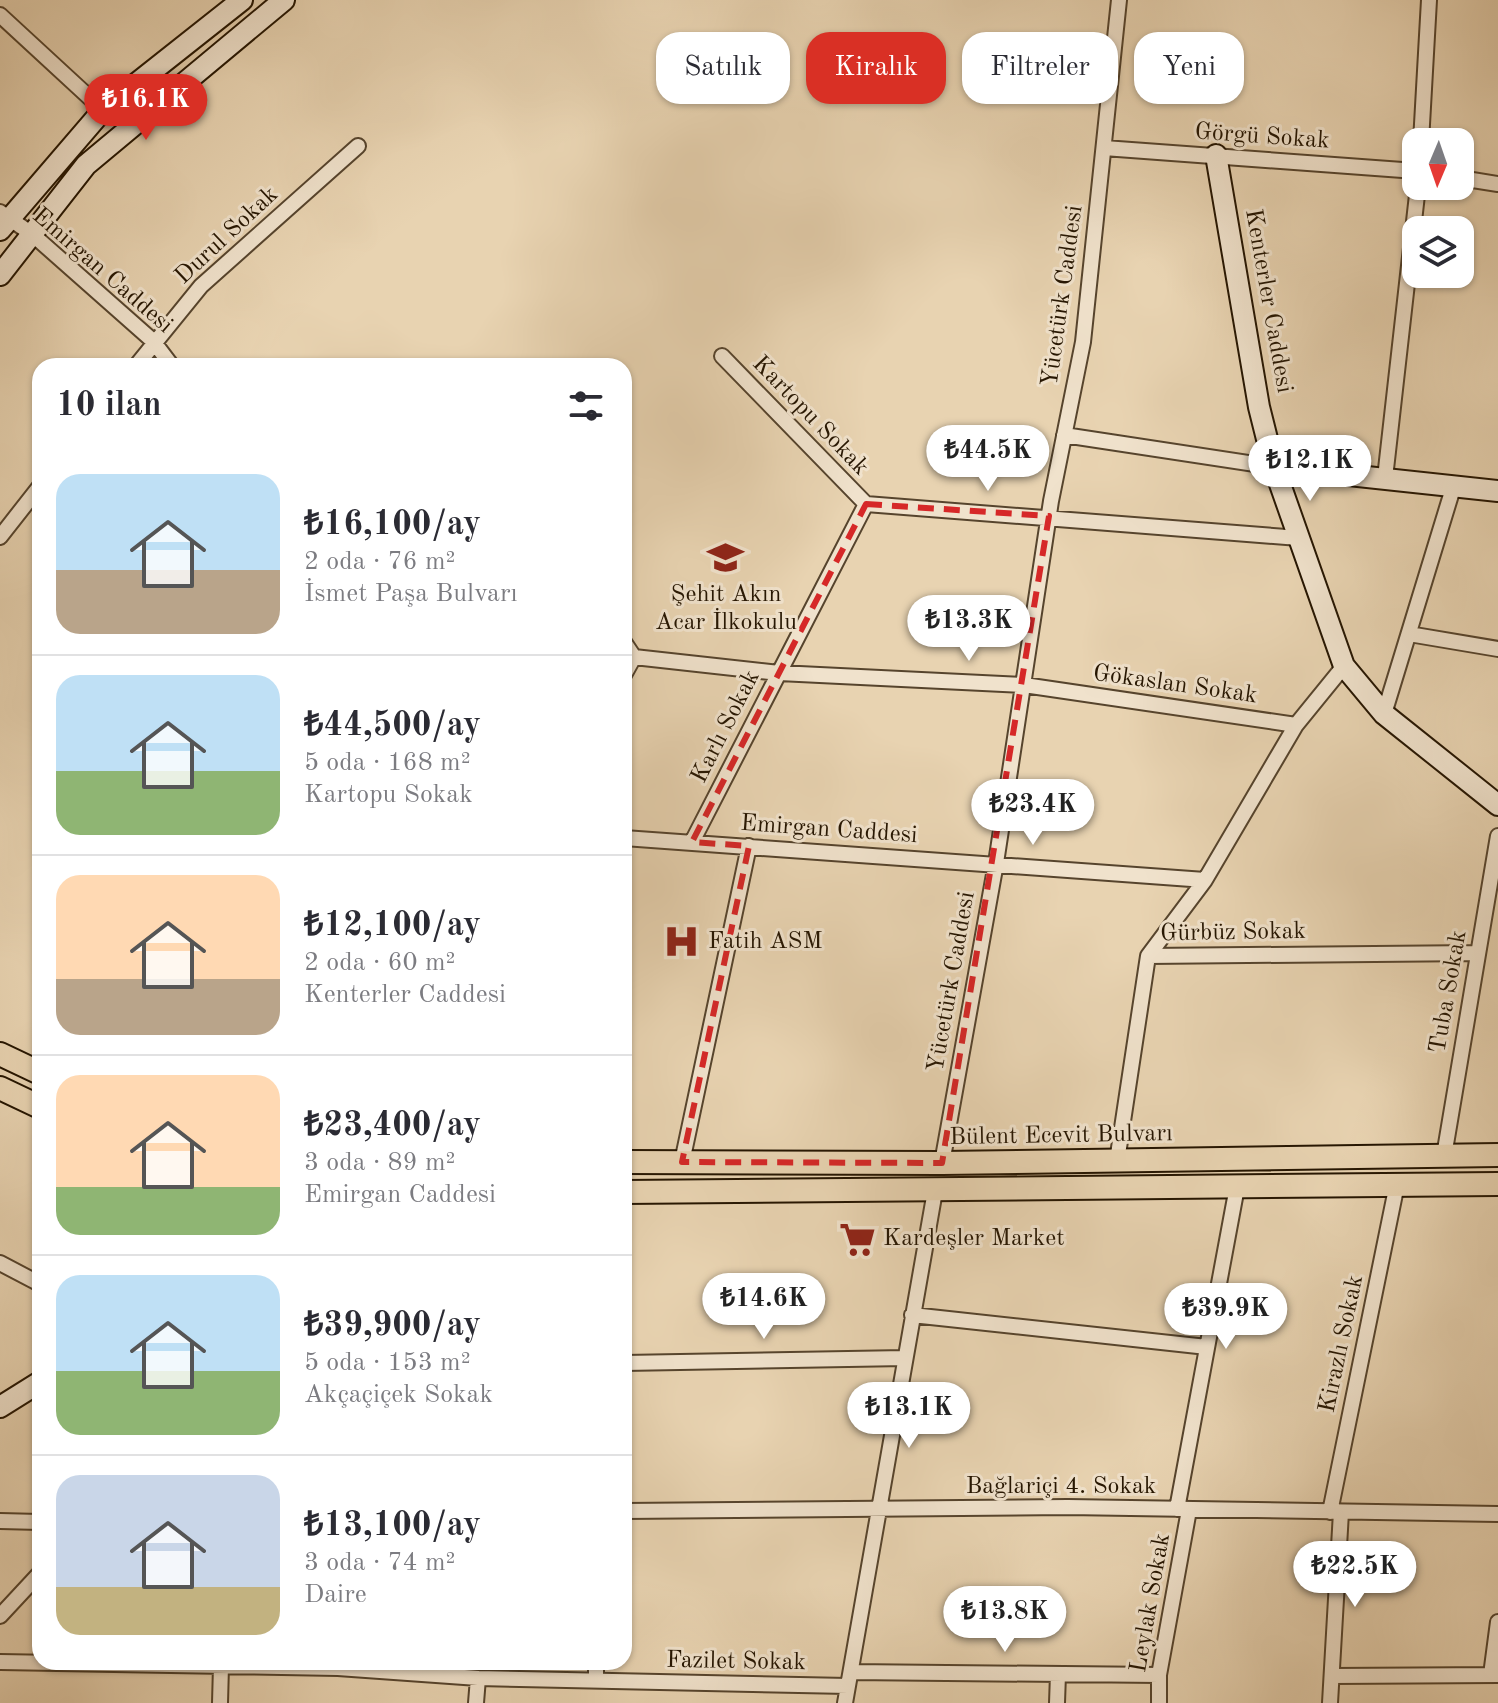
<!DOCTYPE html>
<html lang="tr">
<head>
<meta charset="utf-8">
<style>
  body { margin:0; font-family:"Old Standard TT",serif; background:#f7f7f7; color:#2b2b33; height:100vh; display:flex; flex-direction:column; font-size:30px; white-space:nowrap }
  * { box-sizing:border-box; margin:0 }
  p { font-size:26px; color:#7c7c81 }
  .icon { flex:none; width:44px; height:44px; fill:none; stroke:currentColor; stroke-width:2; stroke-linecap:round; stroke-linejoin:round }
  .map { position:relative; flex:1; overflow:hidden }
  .drawer { position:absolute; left:32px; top:358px; width:600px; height:1312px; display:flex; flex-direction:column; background:#fff; border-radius:24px; box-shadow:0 2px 6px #0004 }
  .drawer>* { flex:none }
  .banner { position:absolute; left:656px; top:32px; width:722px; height:72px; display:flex; gap:16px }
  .needle { width:52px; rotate:182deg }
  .fabs { position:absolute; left:1402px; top:128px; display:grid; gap:16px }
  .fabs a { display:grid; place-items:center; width:72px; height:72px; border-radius:16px; background:#fff; box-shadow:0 2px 6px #0004; font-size:40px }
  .price { position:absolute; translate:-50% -68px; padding:0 18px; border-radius:28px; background:#fff; color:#222; font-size:26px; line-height:52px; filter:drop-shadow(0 2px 4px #0008) }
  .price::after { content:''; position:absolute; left:50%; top:48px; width:24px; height:18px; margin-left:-12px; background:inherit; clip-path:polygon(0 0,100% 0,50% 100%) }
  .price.current { background:#d93025; color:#fff }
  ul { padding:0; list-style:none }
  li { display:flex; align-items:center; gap:24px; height:200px; padding:0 24px }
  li+li { border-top:2px solid #e1e1e2 }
  li span { display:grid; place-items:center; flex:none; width:224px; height:160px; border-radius:24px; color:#555 }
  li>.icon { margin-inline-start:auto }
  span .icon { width:96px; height:96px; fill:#fffc; stroke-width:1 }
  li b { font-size:34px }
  h2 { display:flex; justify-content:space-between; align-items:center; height:96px; padding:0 24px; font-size:34px }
  .tag { padding:0 28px; border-radius:24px; background:#fff; box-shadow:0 2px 6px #0004; font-size:28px; line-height:72px }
  .tag.current { background:#d93025; color:#fff }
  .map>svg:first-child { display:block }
</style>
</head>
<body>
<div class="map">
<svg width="1498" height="1703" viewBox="0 0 1498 1703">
  <rect width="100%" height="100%" fill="#e8d3b1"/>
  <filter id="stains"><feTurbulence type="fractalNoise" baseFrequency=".0025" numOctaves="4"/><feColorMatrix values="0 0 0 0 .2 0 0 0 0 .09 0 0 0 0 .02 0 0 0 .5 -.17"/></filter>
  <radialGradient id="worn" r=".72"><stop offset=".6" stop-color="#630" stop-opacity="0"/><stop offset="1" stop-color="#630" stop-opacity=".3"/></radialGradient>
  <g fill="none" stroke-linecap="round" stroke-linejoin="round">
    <defs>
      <path id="street" d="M 0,15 L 103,110
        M 1421,142 L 1429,0
        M 1104,148 L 1416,171
        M 1460,178 L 1498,184
        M 0,212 L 32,234 L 153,341 L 172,366
        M 722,356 L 866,504 L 1299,538
        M 136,366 L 201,286 L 358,146
        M 1064,435 L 1274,467
        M 1385,478 L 1418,186
        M 0,537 L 40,486
        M 1409,634 L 1498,649
        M 624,642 L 634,657 L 779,673 L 1024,685 L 1296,725
        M 624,675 L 634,657
        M 1384,714 L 1454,485
        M 624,838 L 1205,880 L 1296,725 L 1344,666
        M 692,842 L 866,504
        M 1148,956 L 1205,880
        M 1444,1156 L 1498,836
        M 1117,1161 L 1148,956 L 1478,953
        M 682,1162 L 749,846
        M 942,1163 L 996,863 L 1051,501 L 1083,342 L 1119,0
        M 0,1263 L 40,1284
        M 912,1315 L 1207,1347
        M 624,1363 L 905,1358
        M 1177,1509 L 1237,1187
        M 624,1511 L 1068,1507 L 1498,1514
        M 1330,1512 L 1397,1184
        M 0,1521 L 40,1522
        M 0,1616 L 40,1573
        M 0,1662 L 338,1668 L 478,1678 L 848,1686
        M 596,1662 L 596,1681
        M 851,1672 L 1159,1675
        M 1491,1675 L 1498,1622
        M 1332,1676 L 1498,1675
        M 220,1703 L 221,1666
        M 476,1703 L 478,1678
        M 845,1703 L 935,1191
        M 1057,1703 L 1058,1674
        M 1159,1703 L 1159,1675 L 1189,1510
        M 1330,1703 L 1341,1512"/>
      <path id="secondary" d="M 1216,155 L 1259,407 L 1274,467 L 1344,666 L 1384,714 L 1498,805
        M 0,230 L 103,110 L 242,0
        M 0,275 L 86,165 L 284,0
        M 1274,467 L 1498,491
        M 0,1407 L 40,1382"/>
      <path id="primary" d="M 0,1054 L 40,1073
        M 0,1088 L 40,1107
        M 624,1162 L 942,1163 L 1498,1155
        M 624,1192 L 1498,1184"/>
    </defs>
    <use href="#street" stroke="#56442d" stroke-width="18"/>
    <use href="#secondary" stroke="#251501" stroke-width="24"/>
    <use href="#primary" stroke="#251501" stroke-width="26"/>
    <use href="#street" stroke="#f0e2cc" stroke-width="14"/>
    <use href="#secondary" stroke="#f0e2cc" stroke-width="20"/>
    <use href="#primary" stroke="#e8d3b1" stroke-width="22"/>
  </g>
  <path fill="none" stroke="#d62828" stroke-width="6" stroke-dasharray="16 10" stroke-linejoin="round" d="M 866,504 L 1049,516 L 942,1163 L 682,1162 L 749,846 L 692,842 Z"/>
  <defs>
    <symbol id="school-bare" viewBox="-9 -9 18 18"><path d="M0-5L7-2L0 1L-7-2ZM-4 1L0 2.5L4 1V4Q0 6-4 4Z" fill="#8f2418" stroke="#f0e2cc" stroke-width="2.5" paint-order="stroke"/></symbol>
    <symbol id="hospital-bare" viewBox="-9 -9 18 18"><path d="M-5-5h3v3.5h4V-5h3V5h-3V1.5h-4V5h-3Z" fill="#8f2418" stroke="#f0e2cc" stroke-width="2.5" paint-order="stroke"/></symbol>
    <symbol id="supermarket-bare" viewBox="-9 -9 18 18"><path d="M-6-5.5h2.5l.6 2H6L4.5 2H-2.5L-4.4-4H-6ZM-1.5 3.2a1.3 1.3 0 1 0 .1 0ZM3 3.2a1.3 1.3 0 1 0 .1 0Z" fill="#8f2418" stroke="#f0e2cc" stroke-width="2.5" paint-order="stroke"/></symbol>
  </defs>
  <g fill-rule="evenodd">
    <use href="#school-bare" x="700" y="532" width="51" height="51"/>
    <use href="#hospital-bare" x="656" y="916" width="51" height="51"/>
    <use href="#supermarket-bare" x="832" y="1214" width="51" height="51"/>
  </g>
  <g text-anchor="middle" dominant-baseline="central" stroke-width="6" stroke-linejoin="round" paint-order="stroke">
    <g font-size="24" fill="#251501" stroke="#f0e2cc">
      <text transform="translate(1262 137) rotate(4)">Görgü Sokak</text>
      <text transform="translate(227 236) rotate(-43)">Durul Sokak</text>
      <text transform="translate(102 271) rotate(41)">Emirgan Caddesi</text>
      <text transform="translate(1063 296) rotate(-82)">Yücetürk Caddesi</text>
      <text transform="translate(1268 301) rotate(80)">Kenterler Caddesi</text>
      <text transform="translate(810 416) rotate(46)">Kartopu Sokak</text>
      <text transform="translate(1175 685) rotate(8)">Gökaslan Sokak</text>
      <text transform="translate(726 727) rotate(-63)">Karlı Sokak</text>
      <text transform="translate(829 830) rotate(4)">Emirgan Caddesi</text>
      <text transform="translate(1233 933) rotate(-1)">Gürbüz Sokak</text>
      <text transform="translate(952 982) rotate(-80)">Yücetürk Caddesi</text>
      <text transform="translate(1449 992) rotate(-80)">Tuba Sokak</text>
      <text transform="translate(1061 1136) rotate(-1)">Bülent Ecevit Bulvarı</text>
      <text transform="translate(1342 1344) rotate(-78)">Kirazlı Sokak</text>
      <text x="1061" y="1487">Bağlariçi 4. Sokak</text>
      <text transform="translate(1151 1603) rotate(-80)">Leylak Sokak</text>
      <text transform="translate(736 1662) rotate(1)">Fazilet Sokak</text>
    </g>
    <g font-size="24" fill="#251501" stroke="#f0e2cc" text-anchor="start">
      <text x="726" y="595" text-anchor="middle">Şehit Akın<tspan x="726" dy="28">Acar İlkokulu</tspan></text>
      <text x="708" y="942">Fatih ASM</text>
      <text x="883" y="1239">Kardeşler Market</text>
    </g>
  </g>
  <rect width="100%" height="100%" filter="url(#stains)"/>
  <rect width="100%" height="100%" fill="url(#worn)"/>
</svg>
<div class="fabs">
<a><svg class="needle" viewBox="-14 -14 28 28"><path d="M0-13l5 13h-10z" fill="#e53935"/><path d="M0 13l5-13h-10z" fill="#7c7c81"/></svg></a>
<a><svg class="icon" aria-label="layers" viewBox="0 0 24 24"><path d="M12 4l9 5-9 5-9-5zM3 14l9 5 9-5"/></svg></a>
</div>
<b class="price current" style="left:146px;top:142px">₺16.1K</b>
<b class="price" style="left:988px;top:493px">₺44.5K</b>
<b class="price" style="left:1310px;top:503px">₺12.1K</b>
<b class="price" style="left:969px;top:663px">₺13.3K</b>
<b class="price" style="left:1033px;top:847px">₺23.4K</b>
<b class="price" style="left:764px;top:1341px">₺14.6K</b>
<b class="price" style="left:1226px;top:1351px">₺39.9K</b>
<b class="price" style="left:909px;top:1450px">₺13.1K</b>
<b class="price" style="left:1355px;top:1609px">₺22.5K</b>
<b class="price" style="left:1005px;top:1654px">₺13.8K</b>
<div class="banner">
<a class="tag">Satılık</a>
<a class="tag current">Kiralık</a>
<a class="tag">Filtreler</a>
<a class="tag">Yeni</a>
</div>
<section class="drawer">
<h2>10 ilan<svg class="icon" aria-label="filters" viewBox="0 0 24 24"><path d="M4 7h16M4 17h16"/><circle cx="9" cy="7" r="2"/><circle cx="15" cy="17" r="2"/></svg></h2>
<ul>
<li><span style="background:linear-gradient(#bfe0f5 60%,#b9a48a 0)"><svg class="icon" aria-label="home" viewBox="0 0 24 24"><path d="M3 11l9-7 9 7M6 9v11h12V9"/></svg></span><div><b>₺16,100/ay</b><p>2 oda · 76 m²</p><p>İsmet Paşa Bulvarı</p></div></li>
<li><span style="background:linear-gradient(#bfe0f5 60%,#8fb573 0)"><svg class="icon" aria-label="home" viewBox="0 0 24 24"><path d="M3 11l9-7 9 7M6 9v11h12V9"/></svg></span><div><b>₺44,500/ay</b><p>5 oda · 168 m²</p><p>Kartopu Sokak</p></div></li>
<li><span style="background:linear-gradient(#ffd9b3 65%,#b9a48a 0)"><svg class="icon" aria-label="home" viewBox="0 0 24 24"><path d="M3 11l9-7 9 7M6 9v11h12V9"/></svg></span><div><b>₺12,100/ay</b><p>2 oda · 60 m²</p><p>Kenterler Caddesi</p></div></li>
<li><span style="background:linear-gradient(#ffd9b3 70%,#8fb573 0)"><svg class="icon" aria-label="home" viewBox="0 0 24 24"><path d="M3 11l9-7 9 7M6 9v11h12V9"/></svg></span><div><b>₺23,400/ay</b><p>3 oda · 89 m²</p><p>Emirgan Caddesi</p></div></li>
<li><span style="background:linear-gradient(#bfe0f5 60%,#8fb573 0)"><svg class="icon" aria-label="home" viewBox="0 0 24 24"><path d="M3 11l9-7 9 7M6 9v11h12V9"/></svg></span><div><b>₺39,900/ay</b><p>5 oda · 153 m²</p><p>Akçaçiçek Sokak</p></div></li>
<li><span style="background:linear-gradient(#c9d6e8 70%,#c2b280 0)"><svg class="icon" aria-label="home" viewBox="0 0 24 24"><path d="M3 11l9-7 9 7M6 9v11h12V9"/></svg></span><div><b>₺13,100/ay</b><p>3 oda · 74 m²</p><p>Daire</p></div></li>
</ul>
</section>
</div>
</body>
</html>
